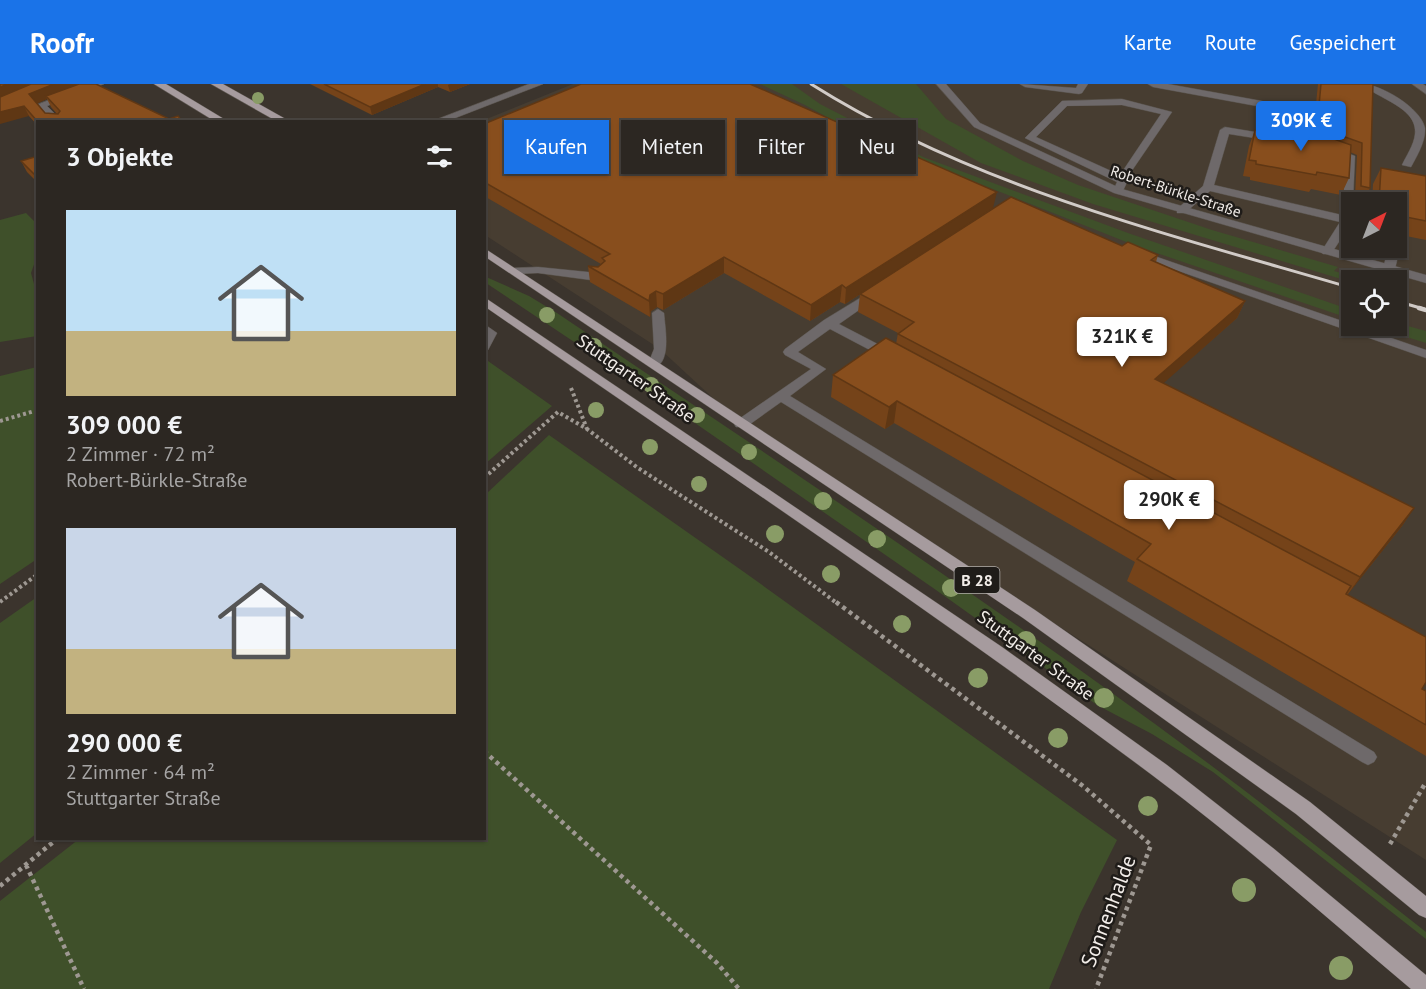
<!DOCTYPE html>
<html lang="de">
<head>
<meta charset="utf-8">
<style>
  body { margin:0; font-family:"PT Sans",sans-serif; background:#342f2a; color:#f1f3f6; height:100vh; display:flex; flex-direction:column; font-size:22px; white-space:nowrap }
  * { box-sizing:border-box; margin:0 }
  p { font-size:20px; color:#a6a5a5 }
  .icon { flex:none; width:33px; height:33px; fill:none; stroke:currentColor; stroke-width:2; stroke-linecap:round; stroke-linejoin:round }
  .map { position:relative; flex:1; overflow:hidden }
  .panel { position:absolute; left:36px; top:36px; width:450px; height:720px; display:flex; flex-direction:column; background:#2c2722; border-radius:0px; box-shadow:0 2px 4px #0004,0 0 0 2px #484440 }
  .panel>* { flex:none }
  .guide { position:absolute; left:504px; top:36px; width:570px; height:54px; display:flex; gap:12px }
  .needle { width:39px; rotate:42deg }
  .buttons { position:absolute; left:1341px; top:108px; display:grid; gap:12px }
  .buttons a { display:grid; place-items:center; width:66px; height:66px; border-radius:0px; background:#2c2722; box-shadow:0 2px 4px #0004,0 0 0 2px #484440; font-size:30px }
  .price { position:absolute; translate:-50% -51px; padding:0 14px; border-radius:6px; background:#fff; color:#222; font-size:20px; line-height:39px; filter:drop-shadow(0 2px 3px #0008) }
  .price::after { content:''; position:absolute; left:50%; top:36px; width:18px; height:14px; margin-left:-9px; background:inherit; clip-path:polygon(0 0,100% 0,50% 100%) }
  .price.selected { background:#1a73e8; color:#fff }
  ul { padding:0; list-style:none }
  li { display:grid; align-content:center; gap:12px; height:318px; padding:0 30px }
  li span { display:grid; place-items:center; height:186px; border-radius:0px; color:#555 }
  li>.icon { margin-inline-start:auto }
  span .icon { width:108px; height:108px; fill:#fffc; stroke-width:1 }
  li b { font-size:26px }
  h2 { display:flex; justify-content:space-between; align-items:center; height:72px; padding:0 30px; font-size:26px }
  .tag { padding:0 21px; border-radius:0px; background:#2c2722; box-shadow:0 2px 4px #0004,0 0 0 2px #484440; font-size:21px; line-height:54px }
  .tag.selected { background:#1a73e8; color:#fff }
  header { display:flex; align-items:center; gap:36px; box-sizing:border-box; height:84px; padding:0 30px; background:#1a73e8; color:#fff }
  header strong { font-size:28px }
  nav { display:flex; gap:33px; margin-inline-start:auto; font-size:21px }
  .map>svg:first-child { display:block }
</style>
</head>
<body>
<header>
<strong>Roofr</strong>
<nav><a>Karte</a><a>Route</a><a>Gespeichert</a></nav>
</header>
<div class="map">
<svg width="1426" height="905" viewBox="0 0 1426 905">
  <rect width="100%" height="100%" fill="#3b342d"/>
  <path fill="#473d31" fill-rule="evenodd" d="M 573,0 L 1426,0 L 1426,776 L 741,340 L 660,265 L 485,151 L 484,38 L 479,38 ZM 1352,118 L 1396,118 L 1396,164 L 1352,164 ZM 1352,196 L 1396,196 L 1396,242 L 1352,242 Z"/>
  <path fill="#3f502a" d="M 760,0 L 792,0 L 820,20 L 923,73 L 1128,149 L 1351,226 L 1351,235 L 1139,163 L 869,56 L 805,21 Z
    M 841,0 L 916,0 L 946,35 L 1023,77 L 1078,101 L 1212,146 L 1338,183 L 1334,187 L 1366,196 L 1351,198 L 1093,120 L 981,79 Z
    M 26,129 L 37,140 L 37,172 L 31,189 L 37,211 L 37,252 L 0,258 L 0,136 Z
    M 484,192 L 529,212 L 557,229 C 773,375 991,518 1201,674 C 1277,730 1351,789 1426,848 L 1426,855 L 1213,688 L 1152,650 L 1097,621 L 936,506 L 679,328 L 486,199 Z
    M 1397,239 L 1426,247 L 1426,259 L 1371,242 L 1396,242 Z
    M 488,277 L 552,322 L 485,380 L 484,280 Z
    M 37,283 L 37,475 L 0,500 L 0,292 Z
    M 549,351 L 744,488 L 1117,756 L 1081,828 L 1049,905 L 0,905 L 0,817 L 79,755 L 484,754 L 485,411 Z
    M 37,513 L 37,749 L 0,779 L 0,539 Z"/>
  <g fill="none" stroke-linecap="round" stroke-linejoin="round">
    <defs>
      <path id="service" d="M 90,0 L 104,0 L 47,22 L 63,38 L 52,38 L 36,21 Z
        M 1020,0 L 1076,4 L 1078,0 L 1088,0 L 1082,9 L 1079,10 L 1025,3 Z
        M 1148,0 L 1168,0 L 1262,17 L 1267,20 L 1262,23 L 1153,3 Z
        M 1362,0 C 1381,0 1421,24 1425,44 C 1426,57 1417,72 1411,83 L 1402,81 C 1406,72 1414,61 1415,50 C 1418,23 1377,15 1362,0 Z
        M 1412,0 L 1423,0 L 1426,2 L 1426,10 Z
        M 1122,15 L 1172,28 L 1133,85 L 1122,109 L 1118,110 L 1113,107 L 1117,98 L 1025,54 L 1062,17 ZM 1122,21 L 1161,30 L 1120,91 L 1036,53 L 1067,22 Z
        M 1225,43 L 1273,51 L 1278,54 L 1273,57 L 1229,50 L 1214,101 L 1342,131 L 1346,76 L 1326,66 L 1331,63 L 1355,72 L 1352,138 L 1331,170 L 1323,170 L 1321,168 L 1340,138 L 1210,107 L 1185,129 L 1177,129 L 1177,125 L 1203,102 L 1220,46 Z
        M 1396,161 L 1400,164 L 1395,185 L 1393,187 L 1385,187 L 1383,185 L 1388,164 L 1396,164 Z
        M 1137,166 L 1426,266 L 1426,274 L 1133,171 L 1131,169 Z
        M 538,183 L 598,189 L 604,193 L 598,197 L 538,189 L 514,190 L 508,187 L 514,184 Z
        M 875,205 L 879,206 L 879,212 L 839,240 L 893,268 L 895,271 L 893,274 L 885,274 L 830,245 L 798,268 L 826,285 L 790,312 L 1374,668 L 1377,673 L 1374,678 L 1368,681 L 1362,678 L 781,318 L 746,343 L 736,343 L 734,340 L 736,337 L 811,285 L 785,271 L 783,268 L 785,265 L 824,236 Z
        M 658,225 L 664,229 C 665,244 672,278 654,284 L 648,280 L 654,265 L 652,229 Z
        M 484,240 L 497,249 L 488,266 L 484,267 Z"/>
      <path id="minor" d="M 936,0 L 946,0 L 980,39 L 1122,105 L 1426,191 L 1426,199 L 1114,109 L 974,43 Z"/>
      <path id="tertiary" d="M 529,0 L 543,0 L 445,38 L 430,38 Z"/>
      <path id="primary" d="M 154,0 L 166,0 L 229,38 L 216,38 Z
        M 211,0 L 223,0 L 291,38 L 278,38 Z
        M 484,164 L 1035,526 L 1310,718 L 1426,812 L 1426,834 L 1419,831 L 1296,730 L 1023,534 L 484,172 Z
        M 484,213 L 1002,563 L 1167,681 L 1273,764 L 1426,891 L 1426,905 L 1411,905 C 1326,833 1242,758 1152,691 C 935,528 708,377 484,222 Z"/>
    </defs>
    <use href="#service" stroke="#58524b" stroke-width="1"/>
    <use href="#minor" stroke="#58524b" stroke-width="1"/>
    <use href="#tertiary" stroke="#58524b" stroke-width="1"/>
    <use href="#primary" stroke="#58524b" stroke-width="1"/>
    <path stroke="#9e9892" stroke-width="4" stroke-dasharray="3 3" stroke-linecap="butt" d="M 571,304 L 587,345
      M 0,337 L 38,326
      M 484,394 L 558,328 L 587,345 L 638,384 L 769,468 L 838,520
      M 0,518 L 38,490"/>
    <path stroke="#9e9892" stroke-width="4.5" stroke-dasharray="4 4" stroke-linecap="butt" d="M 836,518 L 1083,702 L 1151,761 L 1096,905
      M 484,667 L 717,879 L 739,905
      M 1390,760 L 1426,698
      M 26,781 L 84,905
      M 0,802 L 58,754"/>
    <use href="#service" fill="#6e696a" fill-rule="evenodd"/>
    <use href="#minor" fill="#6e696a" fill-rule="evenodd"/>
    <use href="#tertiary" fill="#6e696a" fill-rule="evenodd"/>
    <use href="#primary" fill="#a69b9e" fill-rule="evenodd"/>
    <path stroke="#d1cbc7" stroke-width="3" d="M 811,0 C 974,103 1168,150 1352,204
      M 1396,217 L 1424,225"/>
    <path stroke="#d1cbc7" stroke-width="4.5" d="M 1419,224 L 1426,226"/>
  </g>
  <g fill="#899c66">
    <circle cx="258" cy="14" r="6"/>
    <circle cx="547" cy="231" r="8"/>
    <circle cx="594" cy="262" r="8"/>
    <circle cx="651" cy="301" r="8"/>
    <circle cx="596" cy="326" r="8"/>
    <circle cx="697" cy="331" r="8"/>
    <circle cx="650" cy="363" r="8"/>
    <circle cx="749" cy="368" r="8"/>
    <circle cx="699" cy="400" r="8"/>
    <circle cx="823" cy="417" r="9"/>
    <circle cx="775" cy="450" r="9"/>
    <circle cx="877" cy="455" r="9"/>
    <circle cx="831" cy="490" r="9"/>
    <circle cx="951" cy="504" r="9"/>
    <circle cx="902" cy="540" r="9"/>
    <circle cx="1026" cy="557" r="10"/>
    <circle cx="978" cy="594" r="10"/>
    <circle cx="1104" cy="614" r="10"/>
    <circle cx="1058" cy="654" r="10"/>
    <circle cx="1148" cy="722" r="10"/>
    <circle cx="1244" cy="806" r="12"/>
    <circle cx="1341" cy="884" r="12"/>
  </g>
  <path fill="#754319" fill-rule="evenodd" d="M 0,0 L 169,35 L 183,38 L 38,38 L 38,42 ZM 47,15 L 51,23 L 57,30 L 45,29 L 37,19 Z
    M 310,0 L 470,0 L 450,8 L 438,3 L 372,31 Z
    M 1318,0 L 1373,0 L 1370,104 L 1365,115 L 1355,113 L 1357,71 L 1350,68 L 1349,94 L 1341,111 L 1311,105 L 1309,108 L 1250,96 L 1250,93 L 1243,92 L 1249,62 L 1255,46 L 1271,49 L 1273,42 L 1313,49 Z
    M 484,40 L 993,124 L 845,220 L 840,218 L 810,237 L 724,189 L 663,226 L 657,223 L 651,227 L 650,233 L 590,198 L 588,182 L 598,183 L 601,180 L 484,112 Z
    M 38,72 L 38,99 L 27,88 L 21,77 Z
    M 1381,84 L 1426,92 L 1426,156 L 1396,150 L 1396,118 L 1372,118 L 1373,100 Z
    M 1122,162 L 1158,171 L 1156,178 L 1245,217 L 1237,234 L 1163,299 L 1414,424 L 1402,442 L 1348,510 L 1346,510 L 1422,605 L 1426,607 L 1426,672 L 1127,497 L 1135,478 L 894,339 L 885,345 L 831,313 L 833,291 L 896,260 L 898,249 L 858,228 L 860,210 Z"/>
  <path fill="#5f3714" d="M 8,0 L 40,0 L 0,16 L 0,3 Z
    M 54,0 L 81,0 L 46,12 L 47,15 L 34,21 L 29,10 Z
    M 425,0 L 438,0 L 438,3 L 372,31 L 370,23 Z
    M 450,0 L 470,0 L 450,8 L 448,1 Z
    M 24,22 L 29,32 L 0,40 L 0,28 Z
    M 997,108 L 993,124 L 845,220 L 846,204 Z
    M 724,173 L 724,189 L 663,226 L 663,210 Z
    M 842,201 L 840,218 L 810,237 L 811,221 Z
    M 656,207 L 657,223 L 651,227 L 650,233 L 649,217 L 650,211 Z
    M 1245,217 L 1237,234 L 1148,313 L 1155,295 Z
    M 897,317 L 894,339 L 885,345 L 889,323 Z
    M 1414,424 L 1402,442 L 1348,510 L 1360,493 Z"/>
  <path fill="#884e1d" stroke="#5f3714" stroke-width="1.5" d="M 0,0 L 8,0 L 0,3 Z
    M 31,0 L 54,0 L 29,10 L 45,29 L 58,30 L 60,27 L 46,12 L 79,0 L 96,0 L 169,35 L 178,32 L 183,38 L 38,38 L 24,22 L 0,28 L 0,13 Z
    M 324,0 L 425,0 L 370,23 Z
    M 581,0 L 750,0 L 997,108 L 846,204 L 842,201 L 811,221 L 724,173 L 663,210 L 656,207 L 650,211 L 649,217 L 588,182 L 598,183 L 605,177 L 602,174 L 610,170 L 484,98 L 484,40 Z
    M 1321,0 L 1373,0 L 1370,104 L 1361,102 L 1362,59 L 1317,43 Z
    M 1273,42 L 1317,49 L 1351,61 L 1349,94 L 1317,88 L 1316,91 L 1256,80 L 1256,77 L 1249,76 L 1255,46 L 1273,49 Z
    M 38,72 L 38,94 L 21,77 Z
    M 1381,84 L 1426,92 L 1426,137 L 1396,131 L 1396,118 L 1379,118 Z
    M 1011,113 L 1122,162 L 1128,158 L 1158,171 L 1151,176 L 1245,217 L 1155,295 L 1414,424 L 1360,493 L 898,250 L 914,238 L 860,210 Z
    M 886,254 L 1351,502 L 1346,510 L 1426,553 L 1426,598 L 1422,605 L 1426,607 L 1426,641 L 1137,475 L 1151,460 L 897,317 L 889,323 L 833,291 Z"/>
  <g text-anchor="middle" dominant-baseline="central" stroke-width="5" stroke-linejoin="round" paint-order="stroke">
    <g font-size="15" fill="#f2ede9" stroke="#1f1c19">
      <text transform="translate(1176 107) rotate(18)">Robert-Bürkle-Straße</text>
    </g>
    <rect fill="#1f1c19" stroke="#b3aeab" stroke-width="1.5" x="954.5" y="483" width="45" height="26" rx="4.5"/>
    <g font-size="16" font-weight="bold" fill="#f2ede9">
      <text x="977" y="496">B 28</text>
    </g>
    <g font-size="18" fill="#f2ede9" stroke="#1f1c19">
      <text transform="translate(636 294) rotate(35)">Stuttgarter Straße</text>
      <text transform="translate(1036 571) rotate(36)">Stuttgarter Straße</text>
    </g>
    <g font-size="21" fill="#f2ede9" stroke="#1f1c19">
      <text transform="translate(1108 827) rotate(-69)">Sonnenhalde</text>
    </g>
  </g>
</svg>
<div class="buttons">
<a><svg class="needle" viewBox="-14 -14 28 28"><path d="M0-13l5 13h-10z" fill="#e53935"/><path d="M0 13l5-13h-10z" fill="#a6a5a5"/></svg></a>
<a><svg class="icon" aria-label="locate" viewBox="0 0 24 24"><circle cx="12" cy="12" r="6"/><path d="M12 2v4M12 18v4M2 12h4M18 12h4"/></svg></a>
</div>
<b class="price selected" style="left:1301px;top:68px">309K €</b>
<b class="price" style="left:1122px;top:284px">321K €</b>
<b class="price" style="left:1169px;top:447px">290K €</b>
<div class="guide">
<a class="tag selected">Kaufen</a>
<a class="tag">Mieten</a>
<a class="tag">Filter</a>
<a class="tag">Neu</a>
</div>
<section class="panel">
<h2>3 Objekte<svg class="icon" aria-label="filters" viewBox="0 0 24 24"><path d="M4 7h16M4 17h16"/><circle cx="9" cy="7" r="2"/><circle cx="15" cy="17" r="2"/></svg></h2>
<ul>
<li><span style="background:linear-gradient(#bfe0f5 65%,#c2b280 0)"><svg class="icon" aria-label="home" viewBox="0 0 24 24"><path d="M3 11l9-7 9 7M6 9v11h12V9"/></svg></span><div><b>309 000 €</b><p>2 Zimmer · 72 m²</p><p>Robert-Bürkle-Straße</p></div></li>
<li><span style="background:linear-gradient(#c9d6e8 65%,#c2b280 0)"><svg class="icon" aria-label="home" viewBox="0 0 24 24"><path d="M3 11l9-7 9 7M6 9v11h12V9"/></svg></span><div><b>290 000 €</b><p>2 Zimmer · 64 m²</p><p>Stuttgarter Straße</p></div></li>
</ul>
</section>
</div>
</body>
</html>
